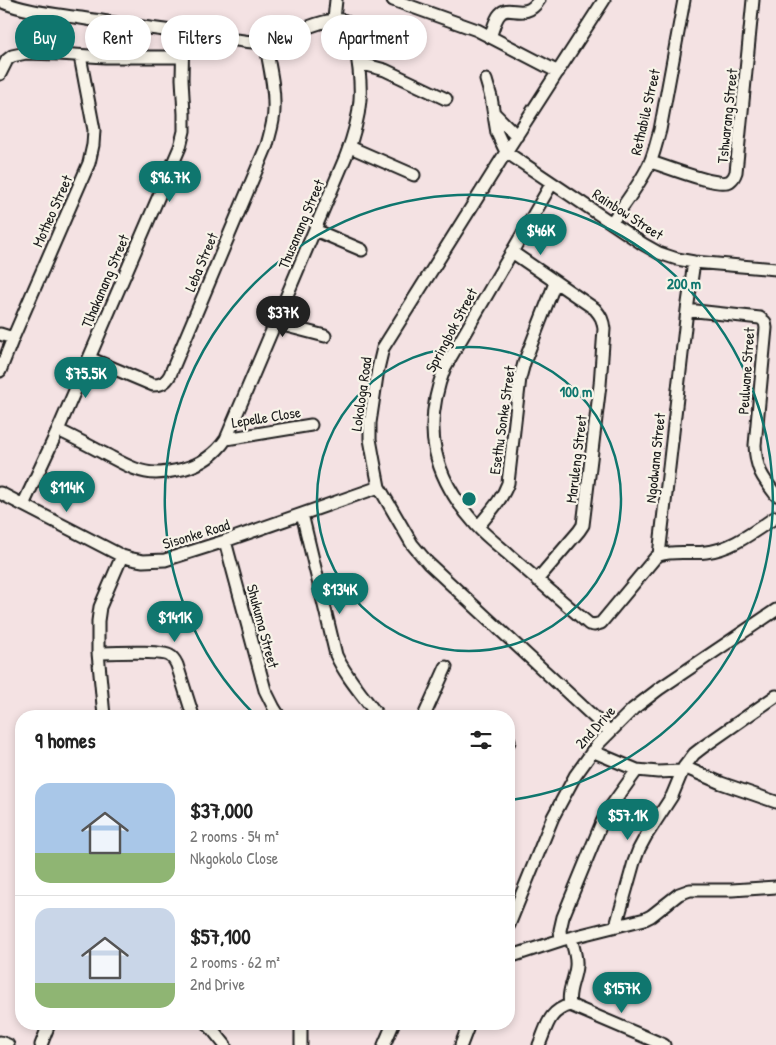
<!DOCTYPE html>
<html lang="en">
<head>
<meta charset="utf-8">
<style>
  body { margin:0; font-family:"Patrick Hand",sans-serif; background:#f6f6f6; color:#222; height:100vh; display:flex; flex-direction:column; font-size:19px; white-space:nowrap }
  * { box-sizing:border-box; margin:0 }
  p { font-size:16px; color:#767676 }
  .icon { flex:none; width:28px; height:28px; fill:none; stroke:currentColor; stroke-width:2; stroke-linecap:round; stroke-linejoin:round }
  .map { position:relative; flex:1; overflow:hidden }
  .details { position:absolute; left:15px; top:710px; width:500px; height:320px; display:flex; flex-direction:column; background:#fff; border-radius:20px; box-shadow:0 2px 8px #0003 }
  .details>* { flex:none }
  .banner { position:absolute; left:15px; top:15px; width:500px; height:45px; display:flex; gap:10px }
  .price { position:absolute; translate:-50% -42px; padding:0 11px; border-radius:18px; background:#0f766e; color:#fff; font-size:16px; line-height:32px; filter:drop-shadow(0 1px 2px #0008) }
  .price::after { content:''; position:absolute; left:50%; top:30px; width:15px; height:11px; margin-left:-8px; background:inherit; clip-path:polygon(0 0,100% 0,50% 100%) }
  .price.on { background:#222; color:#fff }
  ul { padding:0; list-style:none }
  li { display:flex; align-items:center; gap:15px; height:125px; padding:0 20px }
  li+li { border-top:1px solid #e0e0e0 }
  li span { display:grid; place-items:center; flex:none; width:140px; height:100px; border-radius:15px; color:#555 }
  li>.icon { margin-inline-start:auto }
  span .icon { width:60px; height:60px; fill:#fffc; stroke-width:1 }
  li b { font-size:21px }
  h2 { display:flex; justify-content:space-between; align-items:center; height:60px; padding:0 20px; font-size:21px }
  .tag { padding:0 18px; border-radius:22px; background:#fff; box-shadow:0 2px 8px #0003; font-size:18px; line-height:45px }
  .tag.on { background:#0f766e; color:#fff }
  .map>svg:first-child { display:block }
</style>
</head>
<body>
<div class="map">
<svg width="776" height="1045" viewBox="0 0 776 1045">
  <rect width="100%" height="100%" fill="#f4e2e3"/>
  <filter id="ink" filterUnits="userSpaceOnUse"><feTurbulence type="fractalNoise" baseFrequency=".02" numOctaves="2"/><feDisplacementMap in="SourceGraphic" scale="10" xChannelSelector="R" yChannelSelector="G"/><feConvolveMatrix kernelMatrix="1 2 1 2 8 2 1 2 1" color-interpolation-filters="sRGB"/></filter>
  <g filter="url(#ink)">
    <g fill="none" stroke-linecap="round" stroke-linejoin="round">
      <defs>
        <path id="minor" d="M 393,0 L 477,30 L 558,72
          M 604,0 L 506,152 L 383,348 L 378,369 L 370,423 L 370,439 L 374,461 L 379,487 L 412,544 L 428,563 L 609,731
          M 0,1 C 26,12 54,14 81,18 C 119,24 157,29 194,34 C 208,36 222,38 236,40 C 245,41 256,43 266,42 C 281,39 334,13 345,21 C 352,26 353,37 355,45 C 364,89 362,114 346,156 L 226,439 C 215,455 202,464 183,469 C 174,471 165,473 156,473 C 137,473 119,461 103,453 C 88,445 73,437 58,430
          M 334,19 L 336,0
          M 490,37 C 493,30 495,19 500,14 C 509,3 525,22 539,0
          M 359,63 L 385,70 L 446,99
          M 0,74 L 7,60 L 12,56 L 26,53 L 59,54 L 105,57 L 182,57
          M 486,80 L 491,97 L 497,133 L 506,152 L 643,244 L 659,253 L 677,259 L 694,262 L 776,269
          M 494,113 L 517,136
          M 350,147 L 414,175
          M 651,162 C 665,166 718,188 730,181 C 733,179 735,175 736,172 L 753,0
          M 552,183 L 445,367 C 421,429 433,477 477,526 C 486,536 498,545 508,554 C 535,578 562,601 589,624 L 594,625 L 601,623 L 655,558 L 659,555 L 687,310 L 694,262
          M 612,222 C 624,204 644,179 651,160 C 655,150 657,140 660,130 L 684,0
          M 315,230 L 362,250
          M 512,252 L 595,309 C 601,316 603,320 604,329 L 600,385 L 583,525 L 579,531 L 537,580
          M 687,310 L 760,318 L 765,322 L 766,328 L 755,445 C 756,469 762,477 776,495
          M 275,323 L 325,336
          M 0,334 L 13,338
          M 89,358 L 153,385 C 162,385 166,382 170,375 L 267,145 C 270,133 274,122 274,110 C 275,87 269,64 265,42
          M 0,371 L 13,338 L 89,163 L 93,145 L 94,130 L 80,56
          M 226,439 L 311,425
          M 0,493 L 122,556 L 132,559 L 143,561 L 165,560 L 225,541 L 379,487
          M 23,505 L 58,430 L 180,147 L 184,131 L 184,114 L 182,79 L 183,33
          M 302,514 L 336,655 C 346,677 364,697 378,716
          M 478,527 C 489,513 502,500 508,483 L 520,378 L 524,363 L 555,283
          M 225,541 L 265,690 L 274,708 L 279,716
          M 659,555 C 674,550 691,554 706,552 C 733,549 754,531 776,517
          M 98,653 C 112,653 161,650 170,656 C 174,658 175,661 177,665 L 193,716
          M 104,716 L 98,653 L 98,621 L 100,607 L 122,556
          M 424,716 L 446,667
          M 509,742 L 509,740
          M 592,751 L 637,770 L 658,772 L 681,771
          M 684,767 L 721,783 L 776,802
          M 509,925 L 553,817 L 575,776 L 598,744 L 633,709 L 659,689 L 776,610
          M 616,926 L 634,862 L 639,849 L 646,836 L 672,796 L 684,767 L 694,754 L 703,747 L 776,696
          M 561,940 L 560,930 L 563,917 L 602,822 L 609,809 L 637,770
          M 509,957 L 561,940 L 645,919 L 651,916 L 679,894 L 690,890 L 732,890 L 776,887
          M 570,1005 L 664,1045
          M 570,1005 C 567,991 575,980 576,966 C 577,956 573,947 571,938
          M 208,1024 L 225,1045
          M 301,1024 L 301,1045
          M 0,1042 L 8,1045
          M 41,1045 L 49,1024
          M 384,1045 L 393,1024
          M 461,1045 L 469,1024
          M 539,1045 C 547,1027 548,1011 570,1005"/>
      </defs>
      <use href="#minor" stroke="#1c1c1c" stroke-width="15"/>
      <use href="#minor" stroke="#f7f3e8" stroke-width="11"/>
    </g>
  </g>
  <g fill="none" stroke="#0f766e" stroke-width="2.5">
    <circle cx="469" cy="499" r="152"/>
    <path d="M256 716A304 304 0 1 1 511 800"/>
  </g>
  <g text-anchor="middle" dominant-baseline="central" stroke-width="4.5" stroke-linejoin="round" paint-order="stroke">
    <g font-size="15" fill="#1c1c1c" stroke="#f7f3e8">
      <text transform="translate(645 112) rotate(-77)">Rethabile Street</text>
      <text transform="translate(727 116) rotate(-84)">Tshwarang Street</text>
      <text transform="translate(52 211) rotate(-66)">Motheo Street</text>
      <text transform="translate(628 214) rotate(33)">Rainbow Street</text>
      <text transform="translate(301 224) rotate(-67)">Thusanang Street</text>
      <text transform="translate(201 262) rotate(-67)">Leba Street</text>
      <text transform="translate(105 281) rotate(-67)">Tlhakanang Street</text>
      <text transform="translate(451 330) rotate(-62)">Springbok Street</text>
      <text transform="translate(746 371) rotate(-86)">Peulwane Street</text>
      <text transform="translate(361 394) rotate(-82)">Lokologa Road</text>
      <text transform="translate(266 417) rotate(-9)">Lepelle Close</text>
      <text transform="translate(502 420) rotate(-82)">Esethu Sonke Street</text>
      <text transform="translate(655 458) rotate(-84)">Ngodwana Street</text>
      <text transform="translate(576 459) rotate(-83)">Maruleng Street</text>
      <text transform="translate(196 534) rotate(-17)">Sisonke Road</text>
      <text transform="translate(263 626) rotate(75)">Shukuma Street</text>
      <text transform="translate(595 727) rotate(-48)">2nd Drive</text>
    </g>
  </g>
  <circle cx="469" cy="499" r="8" fill="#0f766e" stroke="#f7f3e8" stroke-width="2.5"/>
  <g font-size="15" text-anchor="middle" font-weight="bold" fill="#0f766e" stroke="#f7f3e8" stroke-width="4.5" stroke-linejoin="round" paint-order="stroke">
    <text x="684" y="289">200 m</text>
    <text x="576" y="397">100 m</text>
  </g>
</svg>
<b class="price" style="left:170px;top:203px">$96.7K</b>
<b class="price" style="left:541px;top:256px">$46K</b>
<b class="price on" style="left:283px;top:338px">$37K</b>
<b class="price" style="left:86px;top:399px">$75.5K</b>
<b class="price" style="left:67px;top:513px">$114K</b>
<b class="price" style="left:340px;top:615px">$134K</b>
<b class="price" style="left:175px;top:643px">$141K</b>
<b class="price" style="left:628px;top:841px">$57.1K</b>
<b class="price" style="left:622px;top:1014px">$157K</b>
<div class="banner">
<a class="tag on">Buy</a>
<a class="tag">Rent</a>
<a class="tag">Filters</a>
<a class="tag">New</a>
<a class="tag">Apartment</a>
</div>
<section class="details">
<h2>9 homes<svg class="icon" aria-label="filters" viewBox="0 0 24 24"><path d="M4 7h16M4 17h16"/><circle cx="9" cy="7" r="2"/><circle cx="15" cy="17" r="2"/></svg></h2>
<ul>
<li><span style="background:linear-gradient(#a9c7e8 70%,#8fb573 0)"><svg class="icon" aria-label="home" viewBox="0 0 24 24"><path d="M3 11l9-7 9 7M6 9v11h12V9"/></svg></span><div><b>$37,000</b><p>2 rooms · 54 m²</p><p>Nkgokolo Close</p></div></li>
<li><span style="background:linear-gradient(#c9d6e8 75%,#8fb573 0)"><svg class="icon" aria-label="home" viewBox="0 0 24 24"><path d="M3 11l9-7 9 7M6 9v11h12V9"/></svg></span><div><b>$57,100</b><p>2 rooms · 62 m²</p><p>2nd Drive</p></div></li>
</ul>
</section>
</div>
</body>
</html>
